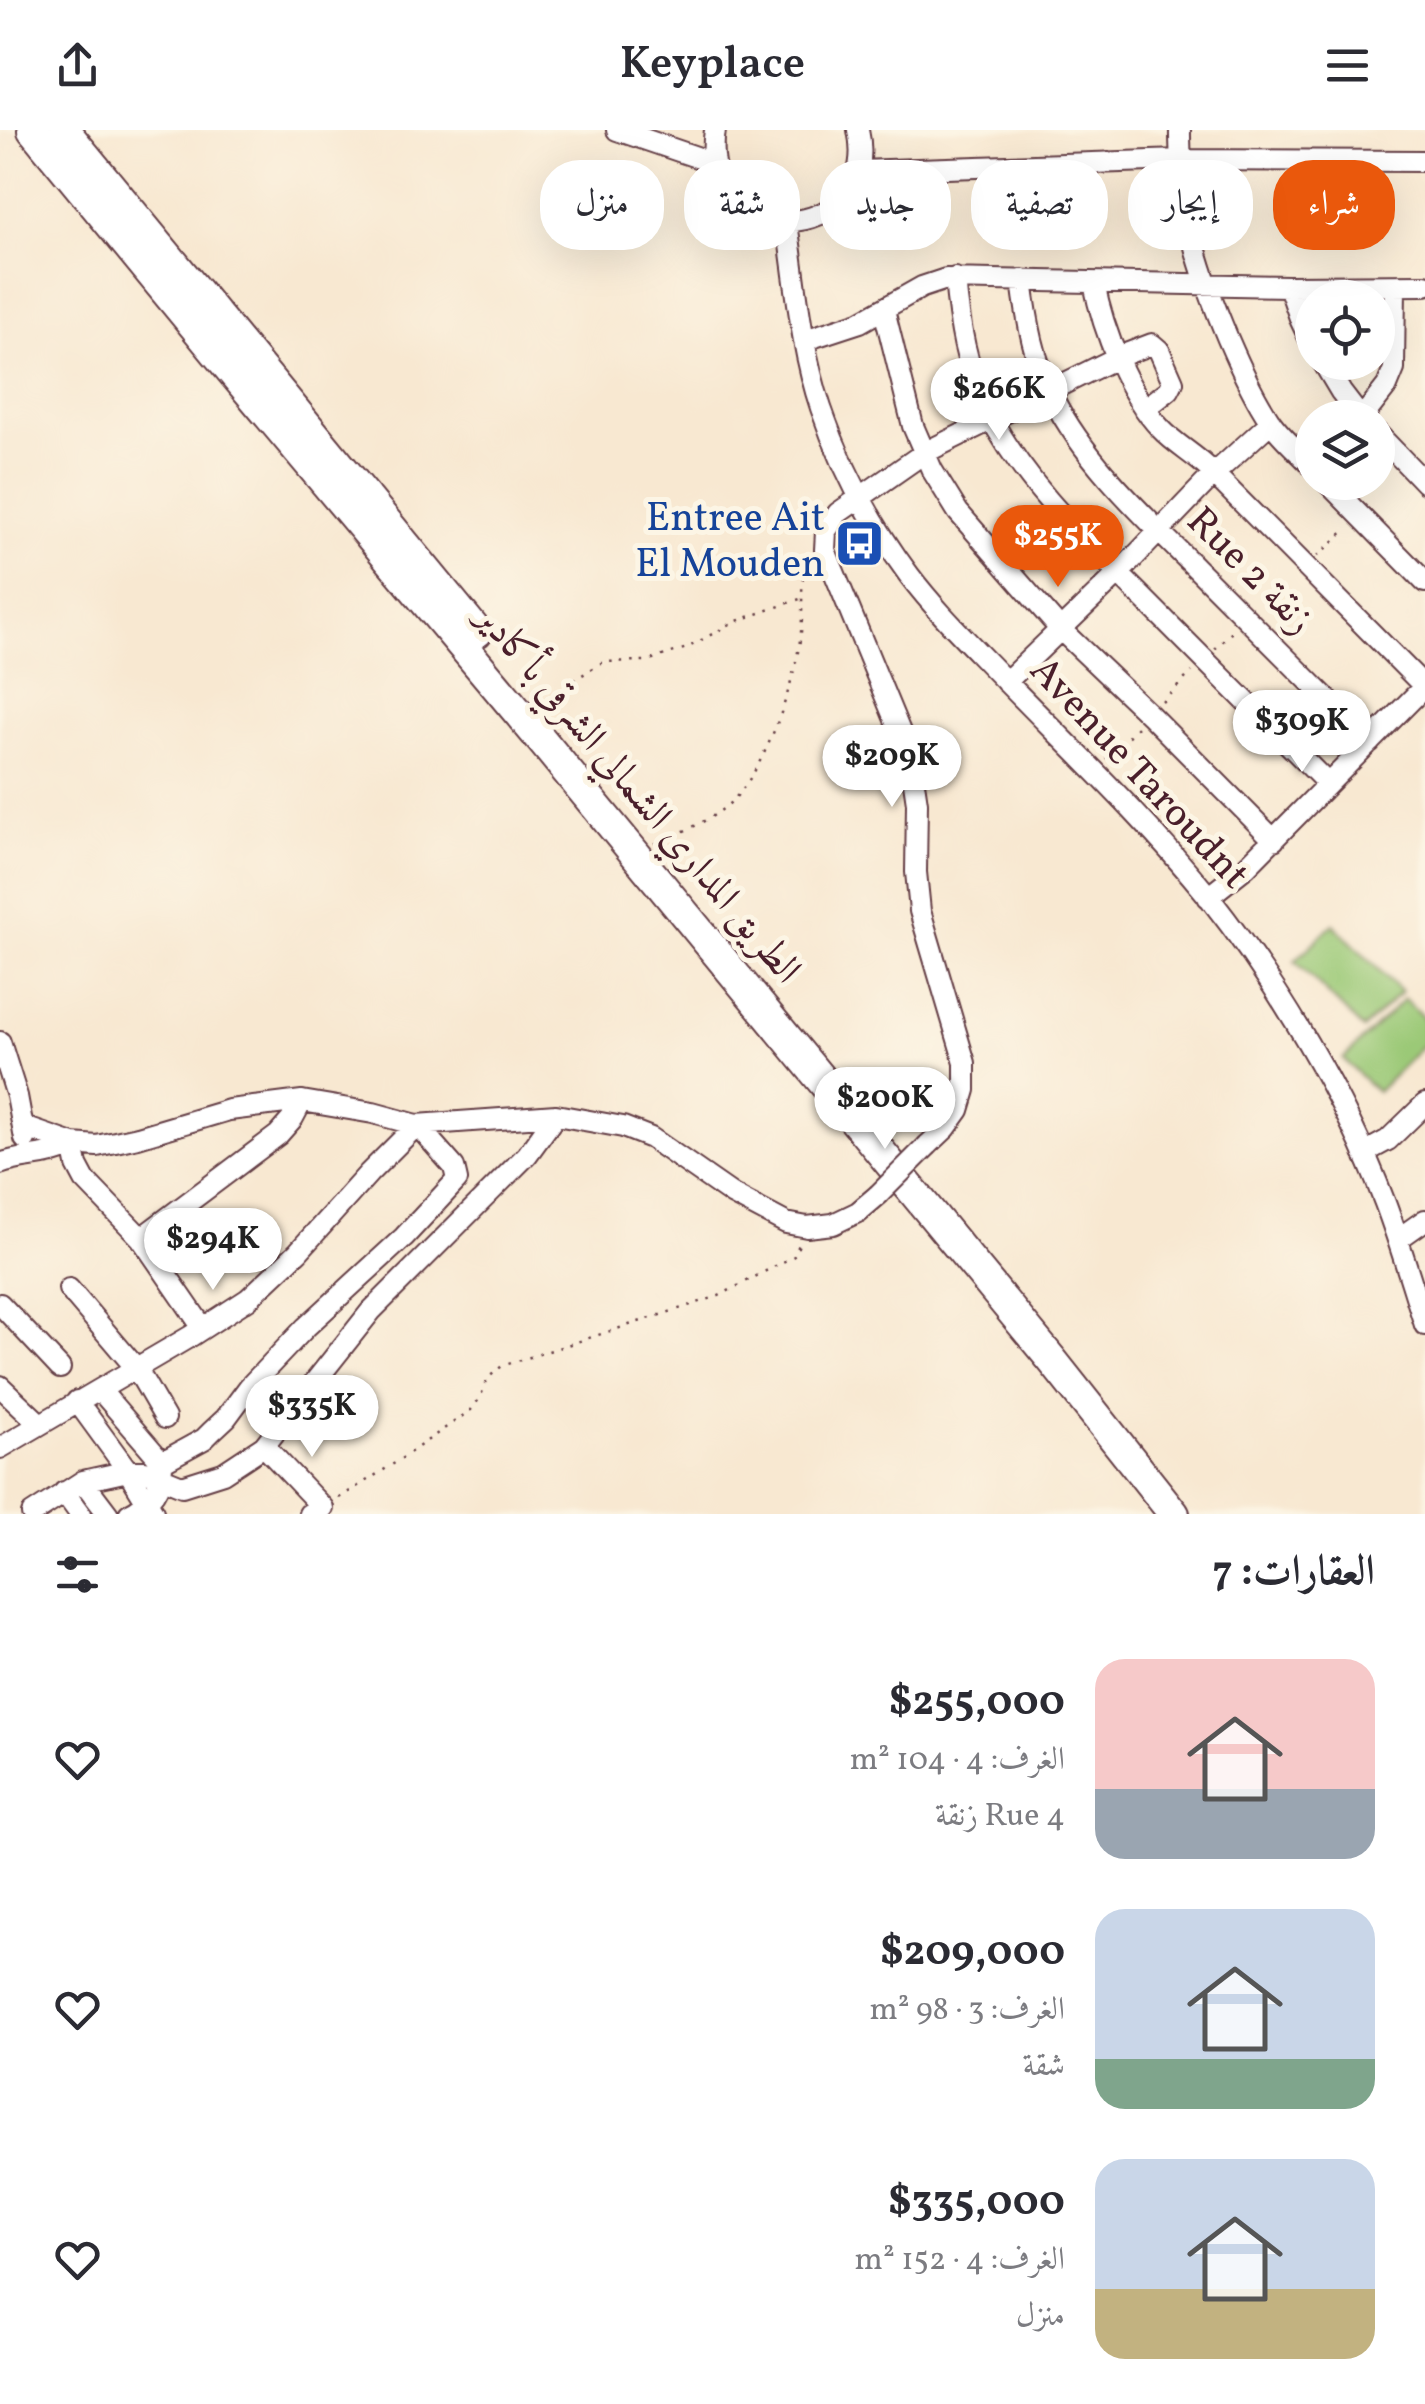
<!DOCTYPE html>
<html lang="ar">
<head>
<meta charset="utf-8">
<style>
  body { margin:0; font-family:Vollkorn,Amiri,serif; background:#f2f2f3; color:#2b2b33; direction:rtl; height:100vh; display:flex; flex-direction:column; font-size:38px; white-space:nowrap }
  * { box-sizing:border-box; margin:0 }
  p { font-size:32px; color:#7c7c81 }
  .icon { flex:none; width:55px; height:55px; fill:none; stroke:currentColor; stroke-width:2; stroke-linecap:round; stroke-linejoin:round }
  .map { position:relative; height:1384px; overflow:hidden; direction:ltr }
  .side { display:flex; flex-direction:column; background:#fff; flex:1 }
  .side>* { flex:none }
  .top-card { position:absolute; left:30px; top:30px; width:1365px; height:90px; direction:rtl; display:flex; gap:20px }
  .tools { position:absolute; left:1295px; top:150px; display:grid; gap:20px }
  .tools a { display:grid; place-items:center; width:100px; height:100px; border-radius:50%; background:#fff; box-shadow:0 10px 40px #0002; font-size:50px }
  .price { position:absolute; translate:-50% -85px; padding:0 22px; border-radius:35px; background:#fff; color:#222; font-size:32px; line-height:65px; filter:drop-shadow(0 2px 5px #0008) }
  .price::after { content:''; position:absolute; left:50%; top:60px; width:30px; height:22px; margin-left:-15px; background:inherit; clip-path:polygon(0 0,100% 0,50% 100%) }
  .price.active { background:#ea580c; color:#fff }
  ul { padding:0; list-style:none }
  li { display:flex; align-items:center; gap:30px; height:250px; padding:0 50px }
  li span { display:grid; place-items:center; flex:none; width:280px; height:200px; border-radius:30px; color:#555 }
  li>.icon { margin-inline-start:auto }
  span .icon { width:120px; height:120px; fill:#fffc; stroke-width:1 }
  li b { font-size:42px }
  h2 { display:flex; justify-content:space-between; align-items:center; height:120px; padding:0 50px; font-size:42px }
  .chip { padding:0 35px; border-radius:40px; background:#fff; box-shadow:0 10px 40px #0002; font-size:35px; line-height:90px }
  .chip.active { background:#ea580c; color:#fff }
  header { display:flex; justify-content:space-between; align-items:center; height:130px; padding:0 50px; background:#fff; font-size:45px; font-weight:600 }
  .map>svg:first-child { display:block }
</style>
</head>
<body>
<header><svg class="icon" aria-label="menu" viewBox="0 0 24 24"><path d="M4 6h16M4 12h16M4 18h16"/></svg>Keyplace<svg class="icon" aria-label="share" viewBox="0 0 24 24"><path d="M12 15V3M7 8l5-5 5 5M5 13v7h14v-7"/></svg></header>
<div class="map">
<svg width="1425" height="1384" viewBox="0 0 1425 1384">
  <rect width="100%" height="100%" fill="#fcf5e5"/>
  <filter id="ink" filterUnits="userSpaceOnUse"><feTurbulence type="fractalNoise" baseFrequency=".01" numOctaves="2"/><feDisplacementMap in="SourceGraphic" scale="20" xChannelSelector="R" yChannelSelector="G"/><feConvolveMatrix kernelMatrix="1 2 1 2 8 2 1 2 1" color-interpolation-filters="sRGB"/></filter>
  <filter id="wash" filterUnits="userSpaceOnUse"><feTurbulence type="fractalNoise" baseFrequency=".0048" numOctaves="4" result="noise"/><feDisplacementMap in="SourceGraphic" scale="40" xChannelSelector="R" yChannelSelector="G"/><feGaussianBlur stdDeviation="2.25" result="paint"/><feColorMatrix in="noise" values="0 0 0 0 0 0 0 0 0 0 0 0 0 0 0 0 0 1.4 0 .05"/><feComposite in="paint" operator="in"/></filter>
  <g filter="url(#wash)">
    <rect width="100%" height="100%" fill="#f8e8d1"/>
    <path fill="#9bc977" stroke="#727451" stroke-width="2.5" d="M 1333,794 L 1401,862 L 1363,899 L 1295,831 Z
      M 1404,869 L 1425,889 L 1425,914 L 1377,962 L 1343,929 Z"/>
  </g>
  <g filter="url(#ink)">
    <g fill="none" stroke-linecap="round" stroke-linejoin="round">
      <defs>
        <path id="minor" d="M 617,0 L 714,33
          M 715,0 C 696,127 884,116 858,0
          M 1180,0 C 1179,78 1198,138 1228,209 C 1240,237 1253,266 1270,291 C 1282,308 1299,322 1312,336
          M 858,41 L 1180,30 L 1425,31
          M 787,93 C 796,154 801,219 821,278 C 841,337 872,395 909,445 C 933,477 962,506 990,535 C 1063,611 1141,683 1208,766 C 1279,856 1344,965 1385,1073 C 1400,1113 1412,1154 1425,1195
          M 955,148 C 959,194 966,238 987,280 C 1024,355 1087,412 1146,471 C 1207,532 1268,593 1328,654
          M 1022,150 C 1027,191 1034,231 1053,268 C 1085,332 1146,388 1196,438 C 1254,496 1312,554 1370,612
          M 1094,153 C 1103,201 1128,264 1161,299 C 1176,315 1194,324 1209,339 L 1424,556
          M 1289,156 L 1301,191 L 1312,214
          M 884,180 L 913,296 L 932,340 L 958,382 L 1060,499 L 1150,585 L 1274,710
          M 805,210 L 860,192 L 922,157 L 946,149 L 1289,156 L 1425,155
          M 1323,232 L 1341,262 L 1361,288
          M 1362,288 L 1387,256 L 1394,239 L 1395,156
          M 1378,304 L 1425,353
          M 1327,352 L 1425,452
          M 1006,552 L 1118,444 L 1214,344 L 1271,292
          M 1208,767 L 1246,737 L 1425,556
          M 0,912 L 17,966 L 25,1009
          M 24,997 L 73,1014 L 97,1016 L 138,1007 L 229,980 L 302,971 L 373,983 L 417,995 L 556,985 L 623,997 L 651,1008 L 733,1065 L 786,1093 L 807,1097 L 833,1094 L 858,1082 L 878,1065
          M 928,1015 L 946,998 L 959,980 L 965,960 L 965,933 L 920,781 L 916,742 L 917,673 L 910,626 L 825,420 L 826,401 L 838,383 L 924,323 L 1118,227 L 1152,214 L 1159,220 L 1173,252 L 1169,260 L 1145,279
          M 1364,1023 L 1388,1010 L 1425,974
          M 0,1034 C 22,1025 57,1028 73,1014 L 77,1035 L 85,1050 L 141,1108 L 203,1198
          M 141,1108 L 278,1005 L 293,988 L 302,971
          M 1398,1109 L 1425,1090
          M 69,1159 L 136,1238 L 165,1288
          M 0,1174 L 60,1238
          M 0,1256 L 40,1294
          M 100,1260 L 162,1332
          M 77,1271 L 128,1341 L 153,1382
          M 264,1316 L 323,1378 L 309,1384
          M 0,1318 L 191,1206 L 248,1169 L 298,1122 L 369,1043 L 417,995 L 454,1037 L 457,1050 L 404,1107 L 306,1197 L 249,1257 L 226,1288 L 212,1301 L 204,1309 L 162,1332 C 163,1356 151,1373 129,1384
          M 83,1351 L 108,1384
          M 64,1362 L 80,1384
          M 32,1384 L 83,1351 L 128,1341 L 145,1341 L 182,1356 L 223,1343 L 264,1316 L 371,1181 L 527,1025 L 556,985"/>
        <path id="highway" d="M 33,0 L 219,226 L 543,612 L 1052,1230 L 1174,1384
          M 64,0 L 477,502"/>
      </defs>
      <use href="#minor" stroke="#643d44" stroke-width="24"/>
      <use href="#highway" stroke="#643d44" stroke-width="34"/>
      <path stroke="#643d44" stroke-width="2.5" stroke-dasharray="2.5 8" stroke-linecap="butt" d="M 1317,426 L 1348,398
        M 1215,519 L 1234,500
        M 1162,572 L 1192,542
        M 542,578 L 563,557 L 603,532 L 647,531 L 687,518 L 734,492 L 800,469
        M 1106,629 L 1139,595
        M 655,714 C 681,702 709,692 730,673 C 766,640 796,550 801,502 C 804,476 799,450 807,424
        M 339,1368 L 398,1331 L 471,1280 L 480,1268 L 488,1248 L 502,1236 L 719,1166 L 794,1126 L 800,1112"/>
      <use href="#minor" stroke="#fff" stroke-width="20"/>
      <use href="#highway" stroke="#fff" stroke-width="30"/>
      <defs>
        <path id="minor-bridge" d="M 878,1065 L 928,1015"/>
      </defs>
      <use href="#minor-bridge" stroke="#643d44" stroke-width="24" stroke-linecap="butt"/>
      <use href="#minor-bridge" stroke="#fff" stroke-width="20"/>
    </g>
  </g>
  <defs>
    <symbol id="bus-square" viewBox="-11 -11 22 22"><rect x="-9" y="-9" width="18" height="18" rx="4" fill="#1a4fb4" stroke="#fcf5e5"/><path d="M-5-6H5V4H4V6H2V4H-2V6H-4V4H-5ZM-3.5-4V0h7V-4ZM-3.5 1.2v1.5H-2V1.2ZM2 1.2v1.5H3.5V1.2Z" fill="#fff"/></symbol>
  </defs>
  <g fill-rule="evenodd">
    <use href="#bus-square" x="832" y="386" width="55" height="55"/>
  </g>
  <g text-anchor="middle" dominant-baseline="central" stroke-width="10" stroke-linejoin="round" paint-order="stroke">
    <g font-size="40" fill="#164399" stroke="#fcf5e5" text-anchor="end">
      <text x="825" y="390">Entree Ait<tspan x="825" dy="46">El Mouden</tspan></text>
    </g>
    <g font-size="40" fill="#4a1f2b" stroke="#fcf5e5">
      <text transform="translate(1249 442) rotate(45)">Rue 2 زنقة</text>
      <text transform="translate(1138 644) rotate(47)">Avenue Taroudnt</text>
      <text transform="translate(637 665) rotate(50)">الطريق المداري الشمالي الشرقي بأكادير</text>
    </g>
  </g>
</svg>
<div class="tools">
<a><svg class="icon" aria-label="locate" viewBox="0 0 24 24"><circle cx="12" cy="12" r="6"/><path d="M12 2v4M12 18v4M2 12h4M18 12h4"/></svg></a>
<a><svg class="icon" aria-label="layers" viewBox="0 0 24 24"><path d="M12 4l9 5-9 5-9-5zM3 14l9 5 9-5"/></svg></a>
</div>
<b class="price" style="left:999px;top:313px">$266K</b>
<b class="price active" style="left:1058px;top:460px">$255K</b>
<b class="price" style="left:1302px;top:645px">$309K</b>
<b class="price" style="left:892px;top:680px">$209K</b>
<b class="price" style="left:885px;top:1022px">$200K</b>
<b class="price" style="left:213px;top:1163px">$294K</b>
<b class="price" style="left:312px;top:1330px">$335K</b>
<div class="top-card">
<a class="chip active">شراء</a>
<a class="chip">إيجار</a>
<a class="chip">تصفية</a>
<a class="chip">جديد</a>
<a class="chip">شقة</a>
<a class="chip">منزل</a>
</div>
</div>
<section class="side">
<h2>العقارات: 7<svg class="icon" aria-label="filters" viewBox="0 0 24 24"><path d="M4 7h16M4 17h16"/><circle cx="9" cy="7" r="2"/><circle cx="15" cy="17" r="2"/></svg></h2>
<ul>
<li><span style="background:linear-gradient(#f6c9c9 65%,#9aa5b1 0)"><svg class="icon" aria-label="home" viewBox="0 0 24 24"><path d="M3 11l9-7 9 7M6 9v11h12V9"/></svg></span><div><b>$255,000</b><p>الغرف: 4 · 104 m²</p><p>Rue 4 زنقة</p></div><svg class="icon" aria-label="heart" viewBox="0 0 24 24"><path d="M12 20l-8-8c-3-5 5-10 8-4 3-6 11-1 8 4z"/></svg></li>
<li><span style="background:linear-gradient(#c9d6e8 75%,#7fa58c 0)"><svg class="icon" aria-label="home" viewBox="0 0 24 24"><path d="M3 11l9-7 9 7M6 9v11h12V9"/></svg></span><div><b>$209,000</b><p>الغرف: 3 · 98 m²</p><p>شقة</p></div><svg class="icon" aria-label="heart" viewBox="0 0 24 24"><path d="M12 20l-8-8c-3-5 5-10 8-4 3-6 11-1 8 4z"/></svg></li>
<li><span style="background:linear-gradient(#c9d6e8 65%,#c2b280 0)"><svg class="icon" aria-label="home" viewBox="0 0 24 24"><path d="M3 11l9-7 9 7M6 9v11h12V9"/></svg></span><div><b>$335,000</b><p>الغرف: 4 · 152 m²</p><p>منزل</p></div><svg class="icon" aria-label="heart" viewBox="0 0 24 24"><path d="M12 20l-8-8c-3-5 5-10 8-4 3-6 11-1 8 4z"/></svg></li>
</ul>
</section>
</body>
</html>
